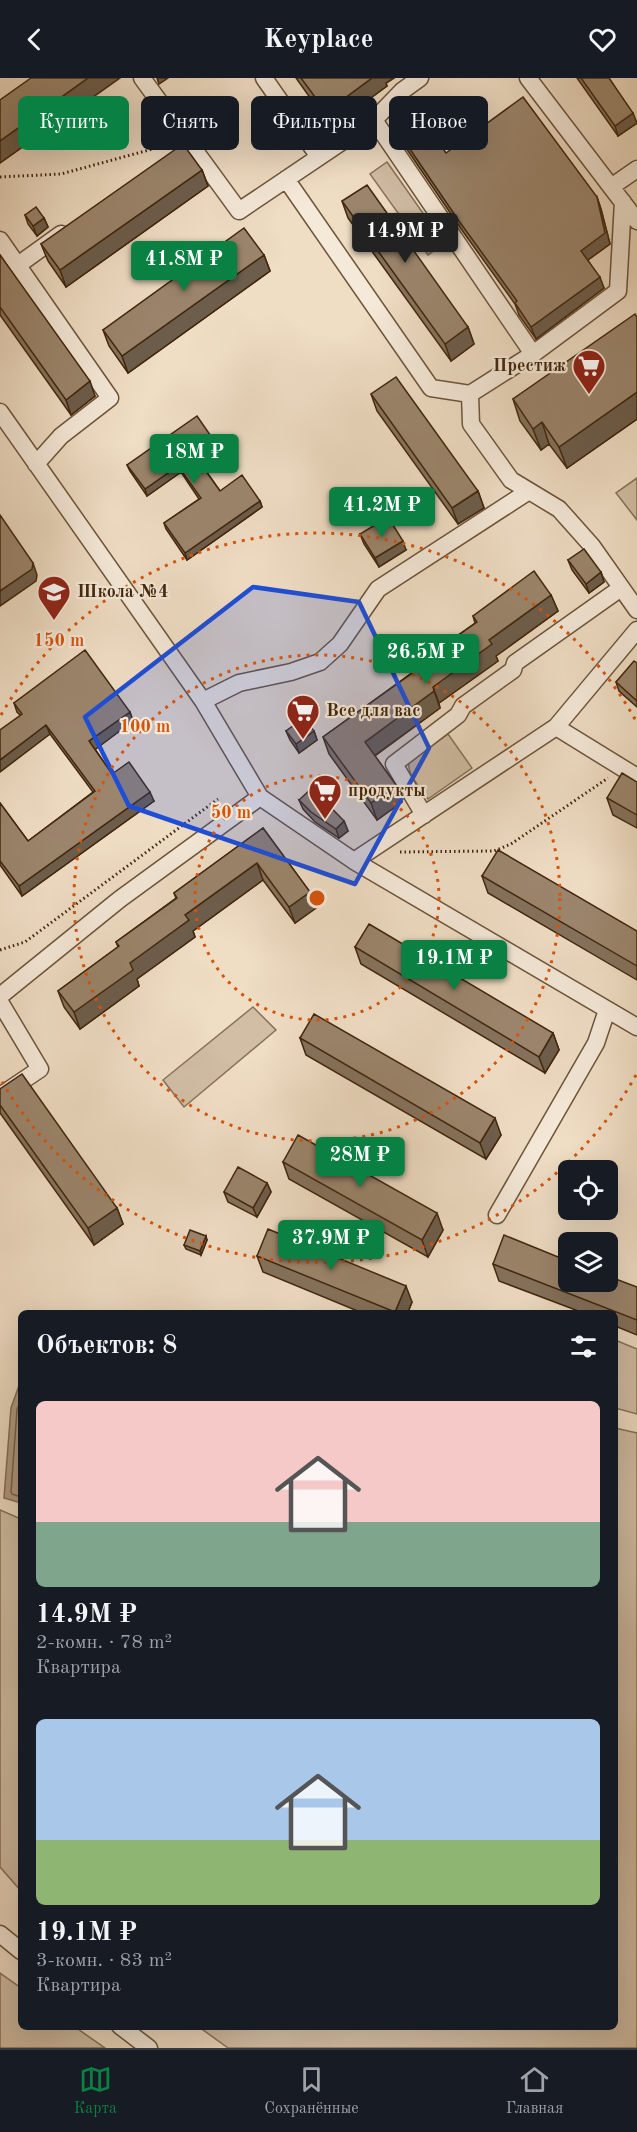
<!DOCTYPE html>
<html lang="ru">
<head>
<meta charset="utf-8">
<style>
  body { margin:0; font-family:"Old Standard TT",serif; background:#20242c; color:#f1f3f6; height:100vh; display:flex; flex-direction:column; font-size:22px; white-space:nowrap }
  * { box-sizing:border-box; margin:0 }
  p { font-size:20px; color:#9ea1a6 }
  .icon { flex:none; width:33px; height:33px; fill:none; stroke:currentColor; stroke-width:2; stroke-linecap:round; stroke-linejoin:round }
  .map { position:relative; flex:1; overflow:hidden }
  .sheet { position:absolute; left:18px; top:1232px; width:600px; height:720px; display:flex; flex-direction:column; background:#171b24; border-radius:9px; box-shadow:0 6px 24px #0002 }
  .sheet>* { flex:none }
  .top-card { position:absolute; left:18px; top:18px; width:602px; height:54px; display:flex; gap:12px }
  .tools { position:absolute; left:558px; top:1082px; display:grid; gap:12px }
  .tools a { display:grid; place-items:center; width:60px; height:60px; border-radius:9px; background:#171b24; box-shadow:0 6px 24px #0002; font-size:30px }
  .price { position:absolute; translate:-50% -51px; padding:0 14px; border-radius:6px; background:#0b8043; color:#fff; font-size:20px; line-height:39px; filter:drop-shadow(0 2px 3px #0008) }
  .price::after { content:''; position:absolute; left:50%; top:36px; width:18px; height:14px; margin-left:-9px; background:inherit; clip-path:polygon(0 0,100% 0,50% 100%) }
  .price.on { background:#222; color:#fff }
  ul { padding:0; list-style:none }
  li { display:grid; align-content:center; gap:12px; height:318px; padding:0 18px }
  li span { display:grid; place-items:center; height:186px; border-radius:9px; color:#555 }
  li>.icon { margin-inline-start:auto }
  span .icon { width:108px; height:108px; fill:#fffc; stroke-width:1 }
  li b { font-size:26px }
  h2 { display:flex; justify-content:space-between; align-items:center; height:72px; padding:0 18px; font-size:26px }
  .tag { padding:0 21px; border-radius:9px; background:#171b24; box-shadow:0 6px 24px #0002; font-size:21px; line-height:54px }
  .tag.on { background:#0b8043; color:#fff }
  header { display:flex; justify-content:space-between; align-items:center; height:78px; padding:0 18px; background:#171b24; font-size:27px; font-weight:700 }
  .tab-bar { display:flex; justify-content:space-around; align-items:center; height:84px; border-top:2px solid #363941; background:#171b24; font-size:16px; color:#9ea1a6 }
  .tab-bar a { display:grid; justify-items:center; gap:3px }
  .tab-bar .on { color:#0b8043 }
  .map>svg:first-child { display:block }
</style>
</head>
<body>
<header><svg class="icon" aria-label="back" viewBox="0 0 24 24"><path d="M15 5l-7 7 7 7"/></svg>Keyplace<svg class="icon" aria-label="heart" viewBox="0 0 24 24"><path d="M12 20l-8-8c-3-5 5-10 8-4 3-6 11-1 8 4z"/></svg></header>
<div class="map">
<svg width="637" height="1970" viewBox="0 0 637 1970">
  <rect width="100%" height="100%" fill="#efddc4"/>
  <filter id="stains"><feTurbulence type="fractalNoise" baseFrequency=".00333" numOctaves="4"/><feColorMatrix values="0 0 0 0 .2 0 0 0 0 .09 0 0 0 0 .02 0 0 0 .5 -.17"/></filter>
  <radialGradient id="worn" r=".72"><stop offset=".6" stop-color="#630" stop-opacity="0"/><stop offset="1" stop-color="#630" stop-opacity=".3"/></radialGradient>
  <path fill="#d1bea5" stroke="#897258" stroke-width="1.5" d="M 387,84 L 444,165 L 428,177 L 370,96 Z
    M 637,400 L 637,442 L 616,415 Z
    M 448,656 L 472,690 L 428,721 C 421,710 406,696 409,683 Z
    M 253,929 L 276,952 L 184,1029 L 163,1002 Z
    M 615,1262 L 637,1271 L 637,1336 L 615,1330 Z
    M 615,1350 L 637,1355 L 637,1970 L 228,1970 L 199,1949 L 615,1948 Z
    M 0,1432 L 21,1441 L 21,1813 L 0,1789 Z
    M 0,1895 L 21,1910 L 21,1948 L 75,1949 L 105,1970 L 0,1970 Z"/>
  <path fill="#b49f85" stroke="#866f55" stroke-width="1.5" d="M 21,1302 L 21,1425 L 4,1420 L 11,1330 Z"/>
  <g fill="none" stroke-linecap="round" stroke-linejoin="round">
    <path stroke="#7a6248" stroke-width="1.5" d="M 21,1320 L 17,1332 L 11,1414 L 12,1416 L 21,1419"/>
    <defs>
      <path id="minor" d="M 142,0 L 239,133 L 374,42
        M 264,0 L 319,79
        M 420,0 L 402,13 L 374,42 L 533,276 L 618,213 L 623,124
        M 528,0 L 637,143
        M 286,101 L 431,310 L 470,316
        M 611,109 L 637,91
        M 0,162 L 110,320 L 61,358 L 36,386
        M 18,187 L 61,156
        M 533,276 L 470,316 L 471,346 L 511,402 L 559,431 L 592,468 L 637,532
        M 0,334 L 203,623 L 260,719
        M 203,623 L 239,605 L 291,594 L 320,584 L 340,566 L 378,511 L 529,413
        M 556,649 L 637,699
        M 424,737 L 394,686 L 458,637 L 463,628 L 513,592 L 515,585 L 621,510
        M 354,783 L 556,649 L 637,552
        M 0,918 L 120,821 L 260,719 L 354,783 L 637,949
        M 0,924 L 40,991 L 0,1018
        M 497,1137 L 596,965 L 607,932
        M 0,1856 L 21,1873
        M 120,1948 L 149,1970"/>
    </defs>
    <use href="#minor" stroke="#6c543a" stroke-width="19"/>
    <path stroke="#41260c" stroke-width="3" stroke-dasharray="1.5 3" stroke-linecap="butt" d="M 0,99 L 61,96 L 171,66
      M 400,774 L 494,773 L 511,766 L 608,700
      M 0,872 L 25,864 L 218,721"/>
    <use href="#minor" stroke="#f5e9d9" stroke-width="16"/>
  </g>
  <path fill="#85725d" stroke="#41260c" stroke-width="1.5" d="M 296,0 L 394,0 L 386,5 L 387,8 L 331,49 Z
    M 577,0 L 609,0 L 637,45 L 618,58 Z
    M 390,42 L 446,75 L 597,119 L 601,131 L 610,166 L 588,182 L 604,210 L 536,261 L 519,237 L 515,226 L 464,155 L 395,54 Z
    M 202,92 L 208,108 L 66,209 L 48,183 L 41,166 Z
    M 342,123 L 468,249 L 474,266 L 451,283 L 348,140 Z
    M 25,137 L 44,140 L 48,149 L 37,158 L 28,146 Z
    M 0,177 L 95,318 L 71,337 L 0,237 Z
    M 264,177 L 270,193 L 128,295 L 109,268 L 103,252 Z
    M 637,239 L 637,341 L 567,390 L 549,366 L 541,372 L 520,343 L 513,321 Z
    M 371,316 L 478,413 L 484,430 L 458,446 L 377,333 Z
    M 217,370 L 199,383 L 220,413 L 260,423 L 262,429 L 187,482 L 166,451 L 164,445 L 199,421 L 181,394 L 147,418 L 130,393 L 127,387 Z
    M 360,456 L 406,472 L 379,489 L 364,466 Z
    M 568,482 L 601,494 L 604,504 L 589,515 L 572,492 Z
    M 551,517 L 558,533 L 496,578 L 498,583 L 439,625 L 440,630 L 375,678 L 396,707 L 402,724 L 377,742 L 329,676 L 323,659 L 417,591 L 416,587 L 475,545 L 473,538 Z
    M 637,585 L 637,629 L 619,613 L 616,604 Z
    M 14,625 L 130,634 L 133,643 L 95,671 L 112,696 L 154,723 L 22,818 L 0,787 L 0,725 L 28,763 L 93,714 L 50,656 L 20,637 L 17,634 Z
    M 286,653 L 314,653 L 317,662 L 299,675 L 290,662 Z
    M 637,704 L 637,750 L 613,737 L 607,720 Z
    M 299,722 L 344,743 L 348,753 L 339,760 L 315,744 L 303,731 Z
    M 263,750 L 310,814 L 316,830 L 295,845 L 263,802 L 193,853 L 195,859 L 137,901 L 139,908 L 80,951 L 64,929 L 58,913 L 118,869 L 116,864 L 176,820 L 174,815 Z
    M 482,798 L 637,853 L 637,902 L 488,815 Z
    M 355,869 L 553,955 L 559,972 L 545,995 L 361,886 Z
    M 300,960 L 501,1057 L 486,1081 L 306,977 Z
    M 0,1011 L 117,1130 L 123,1146 L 94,1167 L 0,1035 Z
    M 283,1084 L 443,1152 L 428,1179 L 289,1101 Z
    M 267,1105 L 271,1114 L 257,1139 L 228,1124 L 224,1114 Z
    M 207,1162 L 201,1177 L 186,1171 L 184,1167 Z
    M 257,1178 L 412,1224 L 408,1234 L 360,1234 L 263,1194 Z
    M 493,1186 L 637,1209 L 637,1257 L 615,1248 L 615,1234 L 581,1234 L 499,1203 Z"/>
  <path fill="#6c5d4c" stroke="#41260c" stroke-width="1.5" d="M 88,0 L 120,0 L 0,85 L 0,63 Z
    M 157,0 L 168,0 L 159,6 Z
    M 372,0 L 394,0 L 386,5 L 387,8 L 331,49 L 326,34 Z
    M 633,35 L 637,45 L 618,58 L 615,48 Z
    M 202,92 L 208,108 L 66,209 L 60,192 Z
    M 597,119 L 601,131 L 610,166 L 585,184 L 581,173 Z
    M 44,140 L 48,149 L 37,158 L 33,148 Z
    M 264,177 L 270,193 L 128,295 L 122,278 Z
    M 600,199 L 604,210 L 536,261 L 531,249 Z
    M 468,249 L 474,266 L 451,283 L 445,266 Z
    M 90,303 L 95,318 L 71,337 L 66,322 Z
    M 637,314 L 637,341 L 567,390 L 559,369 Z
    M 542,344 L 549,366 L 541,372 L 533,351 Z
    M 215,364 L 217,370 L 197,384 L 195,378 Z
    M 178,388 L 181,394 L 147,418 L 145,411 Z
    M 478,413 L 484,430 L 458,446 L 452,430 Z
    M 260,423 L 262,429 L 187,482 L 185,475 Z
    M 403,463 L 406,472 L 379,489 L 375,480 Z
    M 33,485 L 37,497 L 36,503 L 0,528 L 0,513 Z
    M 601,494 L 604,504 L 589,515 L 586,506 Z
    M 551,517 L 558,533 L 496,578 L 498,583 L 439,625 L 433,609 L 489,562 Z
    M 434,613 L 440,630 L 371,680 L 365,664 Z
    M 130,634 L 133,643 L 93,673 L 89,663 Z
    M 46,647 L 50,656 L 0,694 L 0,682 Z
    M 314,653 L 317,662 L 299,675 L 296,666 Z
    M 396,707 L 402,724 L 377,742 L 371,725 Z
    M 150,714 L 154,723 L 22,818 L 19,808 Z
    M 344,743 L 348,753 L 339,760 L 336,751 Z
    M 257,785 L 263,802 L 193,853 L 195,859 L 137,901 L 139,908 L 80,951 L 74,934 L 185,837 Z
    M 310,814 L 316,830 L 295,845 L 289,829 Z
    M 553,955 L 559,972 L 545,995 L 539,979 Z
    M 495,1040 L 501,1057 L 486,1081 L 480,1065 Z
    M 267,1105 L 271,1114 L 257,1139 L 253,1130 Z
    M 117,1130 L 123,1146 L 94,1167 L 88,1150 Z
    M 437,1135 L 443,1152 L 428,1179 L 422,1162 Z
    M 206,1158 L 207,1162 L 201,1177 L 200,1173 Z
    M 406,1208 L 412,1224 L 408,1234 L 395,1234 Z"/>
  <path fill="#9b856c" stroke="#41260c" stroke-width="1.5" d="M 31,0 L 88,0 L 0,63 L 0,22 Z
    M 301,0 L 372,0 L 326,34 Z
    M 581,0 L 609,0 L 633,35 L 615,48 Z
    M 523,19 L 597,119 L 605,155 L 581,173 L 600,199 L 531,249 L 515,225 L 517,223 L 459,143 L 390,42 L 413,27 L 446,75 Z
    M 183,66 L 202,92 L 60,192 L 41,166 Z
    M 367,107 L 468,249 L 445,266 L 342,123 Z
    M 36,129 L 44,140 L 33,148 L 25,137 Z
    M 244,150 L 264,177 L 122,278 L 103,252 Z
    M 0,177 L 90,303 L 66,322 L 0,229 Z
    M 635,236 L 637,239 L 637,314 L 559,369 L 542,344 L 533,351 L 513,321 Z
    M 396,299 L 478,413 L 452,430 L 371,316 Z
    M 197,338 L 215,364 L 195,378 L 220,413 L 242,397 L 260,423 L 185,475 L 164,445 L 201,420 L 178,388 L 145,411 L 127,387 Z
    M 0,437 L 33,485 L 32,491 L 0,513 Z
    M 388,439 L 403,463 L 375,480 L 360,456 Z
    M 584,471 L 601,494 L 586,506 L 568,482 Z
    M 534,493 L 551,517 L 489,562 L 492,566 L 433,609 L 434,613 L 365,664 L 396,707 L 371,725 L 323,659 L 418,591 L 416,587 L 477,544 L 473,538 Z
    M 85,572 L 130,634 L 89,663 L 112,696 L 129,684 L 150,714 L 19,808 L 0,783 L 0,725 L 28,763 L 95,713 L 46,647 L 0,682 L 0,652 L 22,636 L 14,625 Z
    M 634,583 L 637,585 L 637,623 L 616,604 Z
    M 304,640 L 314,653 L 296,666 L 286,653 Z
    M 622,695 L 637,704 L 637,737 L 607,720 Z
    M 312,710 L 344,743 L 336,751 L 311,734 L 299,722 Z
    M 263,750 L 310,814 L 289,829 L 257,785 L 185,837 L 189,842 L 130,885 L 133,892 L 74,934 L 58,913 L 119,868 L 116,864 L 177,820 L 174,815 Z
    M 498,772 L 637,853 L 637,888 L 482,798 Z
    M 369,846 L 553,955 L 539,979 L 355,869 Z
    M 314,936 L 495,1040 L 480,1065 L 300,960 Z
    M 22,996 L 117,1130 L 88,1150 L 0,1027 L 0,1011 Z
    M 298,1057 L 437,1135 L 422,1162 L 283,1084 Z
    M 238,1089 L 267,1105 L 253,1130 L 224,1114 Z
    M 268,1151 L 406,1208 L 395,1234 L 257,1178 Z
    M 190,1152 L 206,1158 L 200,1173 L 184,1167 Z
    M 504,1157 L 568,1183 L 568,1203 L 608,1203 L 608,1198 L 637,1209 L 637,1242 L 493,1186 Z"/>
  <path fill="#1d4ed8" fill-opacity="0.2" stroke="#1d4ed8" stroke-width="4.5" stroke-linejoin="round" d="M 253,509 L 359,524 L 429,670 L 355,806 L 129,728 L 85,639 Z"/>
  <g fill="none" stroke="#d7540c" stroke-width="3" stroke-dasharray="3 6">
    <circle cx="317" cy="820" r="122"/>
    <circle cx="317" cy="820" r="243"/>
    <path d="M636 997A365 365 0 0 1 1 1002M1 637A365 365 0 0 1 636 643"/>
  </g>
  <defs>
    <symbol id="supermarket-pin" viewBox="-11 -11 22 30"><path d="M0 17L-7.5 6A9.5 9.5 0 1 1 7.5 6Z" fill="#8f2418" stroke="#f5e9d9"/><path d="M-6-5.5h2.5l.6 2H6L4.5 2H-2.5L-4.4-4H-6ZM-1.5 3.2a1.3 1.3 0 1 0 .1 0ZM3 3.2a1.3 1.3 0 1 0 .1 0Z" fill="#fff"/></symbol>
    <symbol id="school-pin" viewBox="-11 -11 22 30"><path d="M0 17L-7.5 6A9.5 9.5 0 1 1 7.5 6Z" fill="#8f2418" stroke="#f5e9d9"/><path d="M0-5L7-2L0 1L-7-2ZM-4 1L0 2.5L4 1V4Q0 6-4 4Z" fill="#fff"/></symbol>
  </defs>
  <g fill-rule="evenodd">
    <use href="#supermarket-pin" x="570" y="269" width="38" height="52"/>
    <use href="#school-pin" x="35" y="495" width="38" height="52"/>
    <use href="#supermarket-pin" x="284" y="614" width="38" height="52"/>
    <use href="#supermarket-pin" x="306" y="694" width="38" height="52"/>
  </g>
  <g text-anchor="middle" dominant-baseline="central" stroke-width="4.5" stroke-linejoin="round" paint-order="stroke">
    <g font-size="18" font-weight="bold" fill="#41260c" stroke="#f5e9d9" text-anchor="start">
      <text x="566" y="288" text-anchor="end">Престиж</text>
      <text x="77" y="514">Школа №4</text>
      <text x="326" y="633">Все для вас</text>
      <text x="348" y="713">продукты</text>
    </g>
  </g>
  <circle cx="317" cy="820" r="9" fill="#d7540c" stroke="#f5e9d9" stroke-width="3"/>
  <g font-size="18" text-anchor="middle" font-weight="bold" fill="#d7540c" stroke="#f5e9d9" stroke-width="4.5" stroke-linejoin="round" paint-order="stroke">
    <text x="59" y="568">150 m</text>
    <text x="145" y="654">100 m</text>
    <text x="231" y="740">50 m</text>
  </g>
  <rect width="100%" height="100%" filter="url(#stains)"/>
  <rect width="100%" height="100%" fill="url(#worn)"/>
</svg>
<div class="tools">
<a><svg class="icon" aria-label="locate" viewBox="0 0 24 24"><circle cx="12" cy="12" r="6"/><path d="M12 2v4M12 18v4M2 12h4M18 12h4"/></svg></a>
<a><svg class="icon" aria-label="layers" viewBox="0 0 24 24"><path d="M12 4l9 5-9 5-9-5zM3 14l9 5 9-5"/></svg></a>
</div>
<b class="price on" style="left:405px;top:186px">14.9M ₽</b>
<b class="price" style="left:184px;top:214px">41.8M ₽</b>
<b class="price" style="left:194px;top:407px">18M ₽</b>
<b class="price" style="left:382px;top:460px">41.2M ₽</b>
<b class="price" style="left:426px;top:607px">26.5M ₽</b>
<b class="price" style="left:454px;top:913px">19.1M ₽</b>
<b class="price" style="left:360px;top:1110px">28M ₽</b>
<b class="price" style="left:331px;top:1193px">37.9M ₽</b>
<div class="top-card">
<a class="tag on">Купить</a>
<a class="tag">Снять</a>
<a class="tag">Фильтры</a>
<a class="tag">Новое</a>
</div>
<section class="sheet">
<h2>Объектов: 8<svg class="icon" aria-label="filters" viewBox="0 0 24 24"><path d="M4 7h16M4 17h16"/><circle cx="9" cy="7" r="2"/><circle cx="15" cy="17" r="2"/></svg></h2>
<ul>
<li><span style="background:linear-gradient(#f6c9c9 65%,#7fa58c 0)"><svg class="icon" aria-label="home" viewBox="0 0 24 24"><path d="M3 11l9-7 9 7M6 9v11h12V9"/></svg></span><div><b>14.9M ₽</b><p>2-комн. · 78 m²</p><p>Квартира</p></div></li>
<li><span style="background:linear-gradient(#a9c7e8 65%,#8fb573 0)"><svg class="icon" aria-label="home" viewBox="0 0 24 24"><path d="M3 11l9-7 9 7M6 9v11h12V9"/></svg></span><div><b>19.1M ₽</b><p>3-комн. · 83 m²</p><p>Квартира</p></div></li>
</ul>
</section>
</div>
<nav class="tab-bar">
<a class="on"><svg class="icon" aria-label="map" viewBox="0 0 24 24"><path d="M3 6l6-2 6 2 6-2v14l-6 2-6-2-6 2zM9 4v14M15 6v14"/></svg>Карта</a>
<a><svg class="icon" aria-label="saved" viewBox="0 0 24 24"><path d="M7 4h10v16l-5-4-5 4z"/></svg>Сохранённые</a>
<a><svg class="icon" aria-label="home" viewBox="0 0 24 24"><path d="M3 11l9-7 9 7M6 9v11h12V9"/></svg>Главная</a>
</nav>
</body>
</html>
